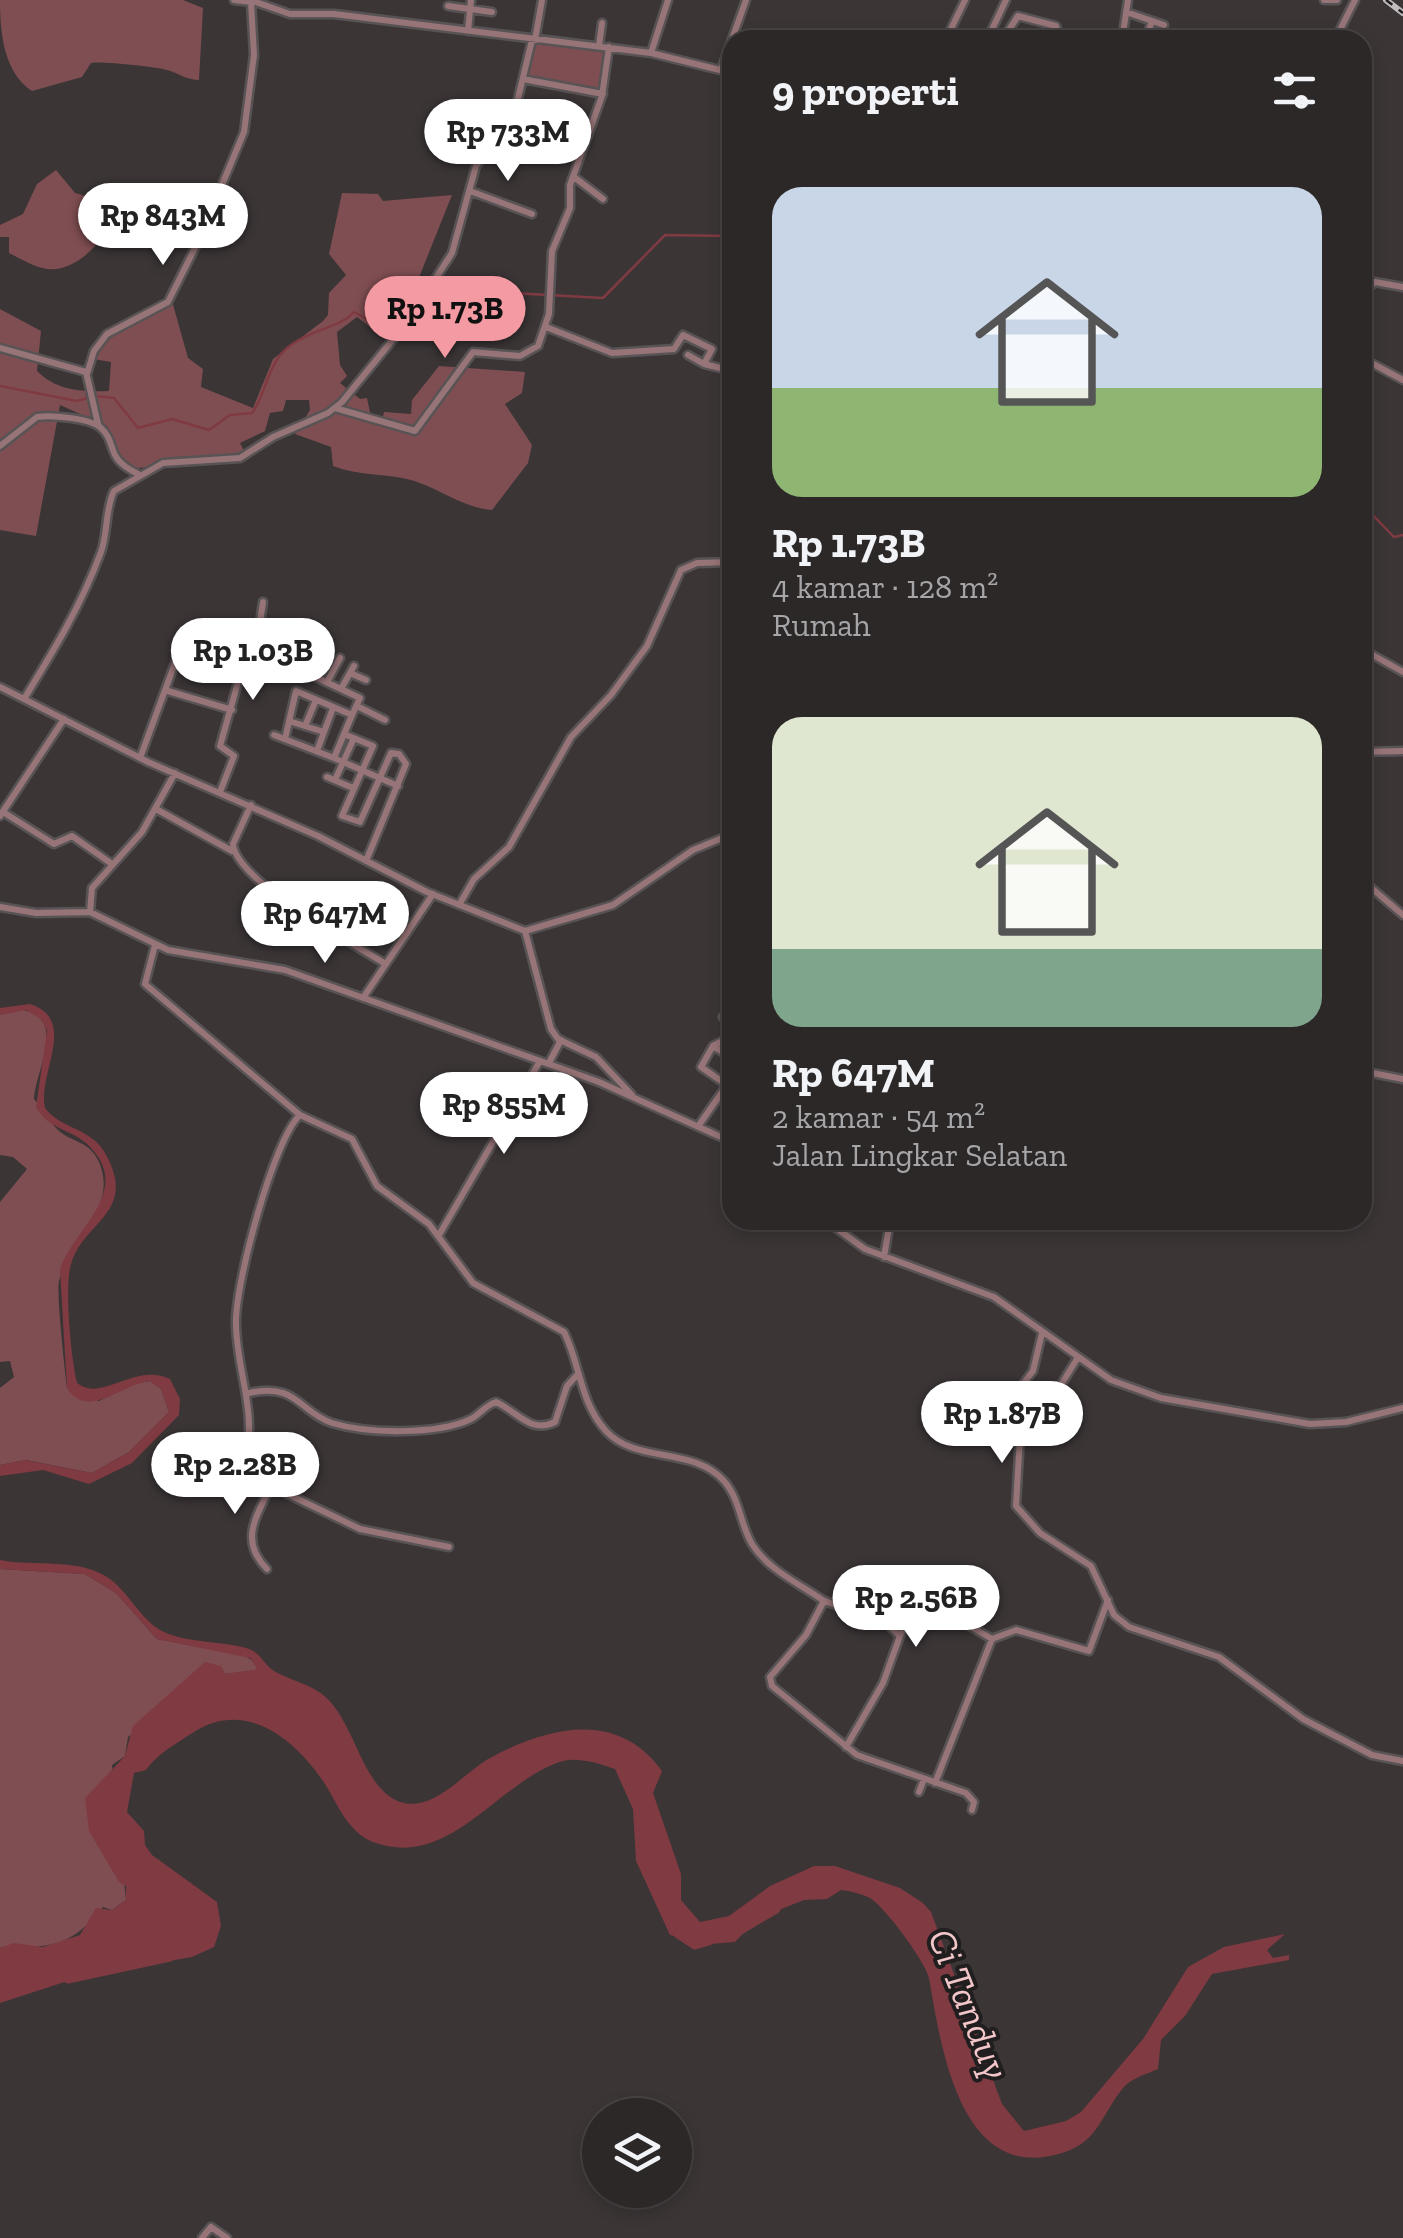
<!DOCTYPE html>
<html lang="id">
<head>
<meta charset="utf-8">
<style>
  body { margin:0; font-family:"Zilla Slab",serif; background:#343030; color:#f1f3f6; height:100vh; display:flex; flex-direction:column; font-size:38px; white-space:nowrap }
  * { box-sizing:border-box; margin:0 }
  p { font-size:32px; color:#a6a6a8 }
  .icon { flex:none; width:55px; height:55px; fill:none; stroke:currentColor; stroke-width:2; stroke-linecap:round; stroke-linejoin:round }
  .map { position:relative; flex:1; overflow:hidden }
  .side { position:absolute; left:722px; top:30px; width:650px; height:1200px; display:flex; flex-direction:column; background:#2c2828; border-radius:30px; box-shadow:0 5px 15px #0003,0 0 0 2px #484445 }
  .side>* { flex:none }
  .buttons { position:absolute; left:582px; top:2098px; display:grid; gap:20px }
  .buttons a { display:grid; place-items:center; width:110px; height:110px; border-radius:50%; background:#2c2828; box-shadow:0 5px 15px #0003,0 0 0 2px #484445; font-size:50px }
  .price { position:absolute; translate:-50% -85px; padding:0 22px; border-radius:35px; background:#fff; color:#222; font-size:32px; line-height:65px; filter:drop-shadow(0 2px 5px #0008) }
  .price::after { content:''; position:absolute; left:50%; top:60px; width:30px; height:22px; margin-left:-15px; background:inherit; clip-path:polygon(0 0,100% 0,50% 100%) }
  .price.on { background:#f49aa2; color:#111 }
  ul { padding:0; list-style:none }
  li { display:grid; align-content:center; gap:20px; height:530px; padding:0 50px }
  li span { display:grid; place-items:center; height:310px; border-radius:30px; color:#555 }
  li>.icon { margin-inline-start:auto }
  span .icon { width:180px; height:180px; fill:#fffc; stroke-width:1 }
  li b { font-size:42px }
  h2 { display:flex; justify-content:space-between; align-items:center; height:120px; padding:0 50px; font-size:42px }
  .map>svg:first-child { display:block }
</style>
</head>
<body>
<div class="map">
<svg width="1403" height="2238" viewBox="0 0 1403 2238">
  <rect width="100%" height="100%" fill="#3b3536"/>
  <path fill="#7f4e52" d="M 0,0 L 183,0 L 203,8 L 199,80 C 187,80 178,73 167,70 C 157,67 101,61 91,63 L 82,77 L 32,91 C 3,72 0,31 0,0 Z
    M 533,42 L 607,49 L 598,92 L 525,78 Z
    M 56,170 L 75,193 L 97,199 L 109,193 L 114,214 C 107,239 76,273 47,269 C 34,267 21,259 9,253 L 9,237 L 0,237 L 0,225 L 23,214 L 37,184 Z
    M 342,193 L 378,194 L 383,201 L 452,195 L 418,280 L 426,285 L 407,314 L 389,316 L 369,326 L 357,317 L 337,332 L 340,365 L 347,376 L 340,383 L 360,399 L 367,398 L 372,422 L 381,425 L 384,412 L 411,414 L 412,400 L 439,366 L 525,372 L 522,393 L 505,404 L 532,445 L 528,463 L 492,510 C 461,507 441,489 411,480 C 384,473 359,476 333,466 L 331,447 L 295,434 L 310,410 L 309,400 L 286,400 L 283,411 L 270,413 L 265,431 L 240,443 L 244,451 C 225,462 203,454 182,457 C 167,459 143,473 129,466 C 113,459 111,441 107,426 L 60,405 L 36,536 L 0,530 L 0,309 L 41,331 L 37,371 C 57,391 82,392 109,391 L 111,362 L 87,358 C 108,326 136,311 172,301 L 188,358 L 203,369 L 201,387 L 253,408 L 273,359 L 323,321 L 328,315 L 329,293 L 346,275 L 329,254 Z
    M 17,1009 C 70,1015 36,1068 34,1099 C 42,1108 49,1121 58,1130 C 72,1143 89,1140 99,1162 C 119,1209 69,1238 59,1281 C 56,1291 65,1373 67,1388 L 99,1401 L 134,1384 L 150,1381 L 161,1389 L 169,1412 L 129,1452 L 92,1473 L 26,1460 L 0,1465 L 0,1388 L 14,1377 L 10,1361 L 0,1362 L 0,1202 L 27,1169 L 13,1157 L 0,1155 L 0,1015 Z
    M 0,1569 L 85,1574 L 116,1593 L 157,1639 L 246,1656 L 256,1664 L 257,1670 L 225,1674 L 221,1667 L 128,1737 L 125,1756 L 112,1765 L 126,1900 L 112,1910 L 103,1907 C 86,1928 69,1944 41,1946 C 26,1947 16,1943 0,1948 Z"/>
  <path fill="#803a42" d="M 30,1004 C 79,1020 37,1074 45,1108 C 61,1129 91,1128 105,1153 C 140,1215 80,1221 70,1268 C 65,1295 71,1357 77,1383 C 101,1403 135,1362 170,1379 L 180,1399 L 179,1415 L 132,1463 L 89,1484 L 43,1470 L 0,1476 L 0,1465 L 25,1460 L 92,1473 L 129,1452 L 169,1412 L 161,1389 L 150,1381 C 124,1383 87,1421 67,1388 L 60,1269 C 73,1229 137,1189 86,1143 C 68,1128 49,1130 36,1107 L 47,1031 L 42,1020 L 26,1010 L 0,1015 L 0,1008 Z
    M 0,1560 C 35,1567 80,1557 110,1579 C 131,1595 141,1621 164,1632 C 188,1643 221,1641 246,1648 C 261,1652 263,1664 274,1671 C 289,1680 307,1683 322,1694 C 355,1719 361,1788 400,1802 C 435,1813 464,1771 492,1757 C 550,1726 618,1710 662,1771 L 653,1793 L 681,1874 L 681,1900 L 700,1922 L 729,1916 L 770,1886 L 814,1866 L 835,1866 L 900,1888 L 923,1903 L 931,1912 L 1002,2104 L 1024,2131 L 1066,2121 L 1081,2112 L 1143,2039 L 1188,1967 L 1224,1947 L 1285,1934 L 1267,1950 L 1273,1958 L 1289,1955 L 1289,1960 L 1212,1974 L 1185,2016 L 1161,2040 L 1158,2069 C 1147,2074 1132,2078 1124,2087 C 1103,2111 1099,2141 1065,2152 C 960,2188 941,2046 929,1978 C 926,1962 884,1906 870,1898 C 862,1894 851,1891 841,1890 L 827,1899 L 804,1900 L 758,1918 L 735,1942 L 710,1944 L 670,1935 L 636,1861 L 633,1809 L 615,1769 C 600,1764 579,1757 563,1761 C 498,1780 451,1871 373,1842 C 348,1832 338,1805 325,1784 C 295,1739 246,1699 194,1732 C 177,1743 158,1753 146,1770 L 134,1773 L 127,1812 L 144,1831 L 145,1845 L 152,1855 L 217,1902 L 221,1926 L 214,1947 L 192,1957 L 83,1976 L 0,2003 L 0,1948 L 14,1943 L 43,1947 L 80,1935 L 96,1908 L 112,1910 L 126,1900 L 126,1886 L 119,1882 L 89,1831 L 85,1798 L 125,1756 L 133,1726 L 205,1662 L 221,1666 L 225,1674 L 257,1669 L 250,1658 L 157,1639 L 116,1593 L 85,1574 L 0,1569 Z"/>
  <g fill="none" stroke-linecap="round" stroke-linejoin="round">
    <path stroke="#803a42" stroke-width="2.5" d="M 424,302 L 486,302 L 512,293 L 603,298 L 665,235 L 732,236
      M 0,386 L 77,401 L 94,396 L 114,398 L 138,428 L 172,419 L 209,430 L 230,415 L 252,413 C 266,394 267,367 285,350 C 306,330 341,328 354,312 L 371,321 L 417,302
      M 1362,504 L 1394,537 L 1403,535"/>
    <path stroke="#803a42" stroke-width="9" d="M 742,1929 L 776,1909
      M 678,1934 L 695,1945 L 709,1941
      M 68,1979 L 170,1957"/>
    <defs>
      <path id="minor" d="M 234,0 L 251,2
        M 250,0 L 290,14 L 334,14 L 651,53 L 732,73
        M 1324,0 L 1337,0
        M 448,6 L 492,12
        M 1126,12 L 1164,25
        M 1152,21 L 1148,33 L 1158,36 L 1157,40
        M 468,31 L 471,0
        M 950,31 L 956,40
        M 1005,36 L 1018,16 L 1056,26 L 1061,40
        M 535,40 L 542,0
        M 937,40 L 950,31 L 965,0
        M 987,40 L 1006,0
        M 1122,40 L 1128,0
        M 1335,40 L 1355,0
        M 599,46 L 602,23
        M 651,53 L 668,0
        M 721,70 L 746,0
        M 523,79 L 603,94
        M 574,177 L 603,199
        M 470,191 L 532,214
        M 1362,293 L 1375,282 L 1403,287
        M 546,327 L 612,353 L 674,349 L 683,335 L 712,349 L 704,364 L 732,371
        M 0,348 L 86,372 L 98,424
        M 688,355 L 704,364
        M 1362,358 L 1403,380
        M 87,374 L 94,351 L 107,334 L 168,302 L 199,240 L 244,132 L 254,55 L 251,2
        M 335,408 L 415,431 L 473,352 L 520,356 L 538,346 L 549,314 L 552,251 L 570,208 L 570,185 L 602,96 L 609,47
        M 0,446 L 37,417 C 52,415 88,418 100,427 C 119,444 103,457 138,474
        M 1362,649 L 1403,672
        M 322,652 L 309,674 L 360,698 L 352,715
        M 350,673 L 366,680
        M 327,682 L 340,658
        M 0,687 L 148,762 L 318,836 L 427,892 L 525,931 L 613,905 L 693,850 L 732,834
        M 341,689 L 354,666
        M 168,691 L 232,710
        M 24,699 C 54,650 81,606 101,552 C 108,533 105,509 114,491 L 163,463 L 240,458 L 273,437 L 328,413 L 342,402 L 408,321 L 452,253 L 476,166 L 514,115 L 532,40
        M 357,706 L 385,720
        M 289,721 L 324,732
        M 305,726 L 316,700
        M 344,734 L 373,746 L 342,816 L 360,822 L 391,753 L 399,754 L 406,764 L 366,861
        M 274,735 L 334,758 L 352,715 L 296,691 L 285,739
        M 317,751 L 333,708
        M 1362,752 L 1403,751
        M 140,758 L 181,647
        M 334,758 L 398,786
        M 327,777 L 353,788
        M 335,780 L 354,738
        M 220,792 L 234,756 L 220,746 L 244,661 L 259,629 L 263,602
        M 251,805 L 233,844 C 236,881 352,943 384,963
        M 156,809 L 232,851
        M 3,812 L 54,844 L 72,836 L 112,864
        M 0,816 L 64,719
        M 732,872 L 732,869
        M 1362,880 L 1403,915
        M 459,905 L 474,879 L 509,847 L 571,737 L 611,695 L 647,646 L 681,570 L 697,563 L 732,562
        M 0,907 L 36,913 L 90,912 L 168,950 L 285,970 L 599,1082 L 732,1142
        M 90,912 L 92,888 L 142,832 L 175,773
        M 525,931 L 551,1029 L 558,1039 L 596,1057 L 632,1095
        M 155,945 L 145,984 L 300,1115 C 274,1138 234,1287 236,1325 C 237,1370 255,1407 247,1453 L 191,1492
        M 363,998 L 433,894
        M 732,1005 L 723,1017 L 732,1028
        M 732,1036 L 713,1046 L 732,1058
        M 713,1046 L 701,1067 L 727,1085
        M 549,1063 L 561,1040
        M 1362,1071 L 1403,1079
        M 300,1115 L 352,1139 L 377,1186 L 429,1224 L 473,1283 L 564,1332 C 580,1363 580,1403 606,1431 C 636,1464 693,1446 724,1481 C 740,1499 740,1524 752,1544 C 768,1570 800,1584 824,1601 L 806,1635 L 770,1677 L 772,1686 L 857,1755 L 966,1793 L 974,1802 L 972,1810
        M 699,1125 L 732,1078
        M 825,1220 L 865,1249 L 994,1297 L 1111,1380 L 1161,1398 L 1310,1424 L 1346,1422 L 1403,1408
        M 439,1235 L 540,1061
        M 884,1257 L 889,1227 L 899,1220
        M 1042,1333 L 1033,1371 L 1023,1384 L 1016,1506 L 1040,1533 L 1091,1566 L 1114,1615 L 1129,1627 L 1219,1657 L 1303,1719 L 1372,1755 L 1403,1761
        M 249,1393 C 297,1382 299,1412 332,1423 C 368,1434 437,1435 471,1419 C 480,1414 486,1405 496,1402 C 518,1412 530,1434 555,1422 L 567,1386 L 578,1374
        M 1054,1396 L 1077,1359
        M 247,1455 L 251,1470 L 271,1486 C 256,1517 239,1541 267,1569
        M 271,1486 L 360,1529 L 449,1547
        M 825,1601 L 888,1625 L 900,1636 L 883,1683 L 846,1747
        M 900,1636 L 920,1597 L 992,1639 L 935,1783
        M 992,1639 L 1016,1630 L 1089,1651 L 1108,1600
        M 919,1792 L 924,1779
        M 202,2238 L 211,2227 L 227,2238"/>
    </defs>
    <use href="#minor" stroke="#585354" stroke-width="11"/>
    <use href="#minor" stroke="#977477" stroke-width="6"/>
    <defs>
      <path id="rail" d="M 1386,0 L 1403,13"/>
    </defs>
    <use href="#rail" stroke="#c1bdbe" stroke-width="6"/>
    <use href="#rail" stroke="#201e1e" stroke-width="2.5" stroke-dasharray="8" stroke-linecap="butt"/>
  </g>
  <g text-anchor="middle" dominant-baseline="central" stroke-width="8" stroke-linejoin="round" paint-order="stroke">
    <g font-size="38" font-style="italic" fill="#f3c6c9" stroke="#201e1e">
      <text transform="translate(969 2004) rotate(68)">Ci Tanduy</text>
    </g>
  </g>
</svg>
<div class="buttons">
<a><svg class="icon" aria-label="layers" viewBox="0 0 24 24"><path d="M12 4l9 5-9 5-9-5zM3 14l9 5 9-5"/></svg></a>
</div>
<b class="price" style="left:508px;top:184px">Rp 733M</b>
<b class="price" style="left:163px;top:268px">Rp 843M</b>
<b class="price on" style="left:445px;top:361px">Rp 1.73B</b>
<b class="price" style="left:253px;top:703px">Rp 1.03B</b>
<b class="price" style="left:325px;top:966px">Rp 647M</b>
<b class="price" style="left:504px;top:1157px">Rp 855M</b>
<b class="price" style="left:1002px;top:1466px">Rp 1.87B</b>
<b class="price" style="left:235px;top:1517px">Rp 2.28B</b>
<b class="price" style="left:916px;top:1650px">Rp 2.56B</b>
<section class="side">
<h2>9 properti<svg class="icon" aria-label="filters" viewBox="0 0 24 24"><path d="M4 7h16M4 17h16"/><circle cx="9" cy="7" r="2"/><circle cx="15" cy="17" r="2"/></svg></h2>
<ul>
<li><span style="background:linear-gradient(#c9d6e8 65%,#8fb573 0)"><svg class="icon" aria-label="home" viewBox="0 0 24 24"><path d="M3 11l9-7 9 7M6 9v11h12V9"/></svg></span><div><b>Rp 1.73B</b><p>4 kamar · 128 m²</p><p>Rumah</p></div></li>
<li><span style="background:linear-gradient(#dfe7d0 75%,#7fa58c 0)"><svg class="icon" aria-label="home" viewBox="0 0 24 24"><path d="M3 11l9-7 9 7M6 9v11h12V9"/></svg></span><div><b>Rp 647M</b><p>2 kamar · 54 m²</p><p>Jalan Lingkar Selatan</p></div></li>
</ul>
</section>
</div>
</body>
</html>
